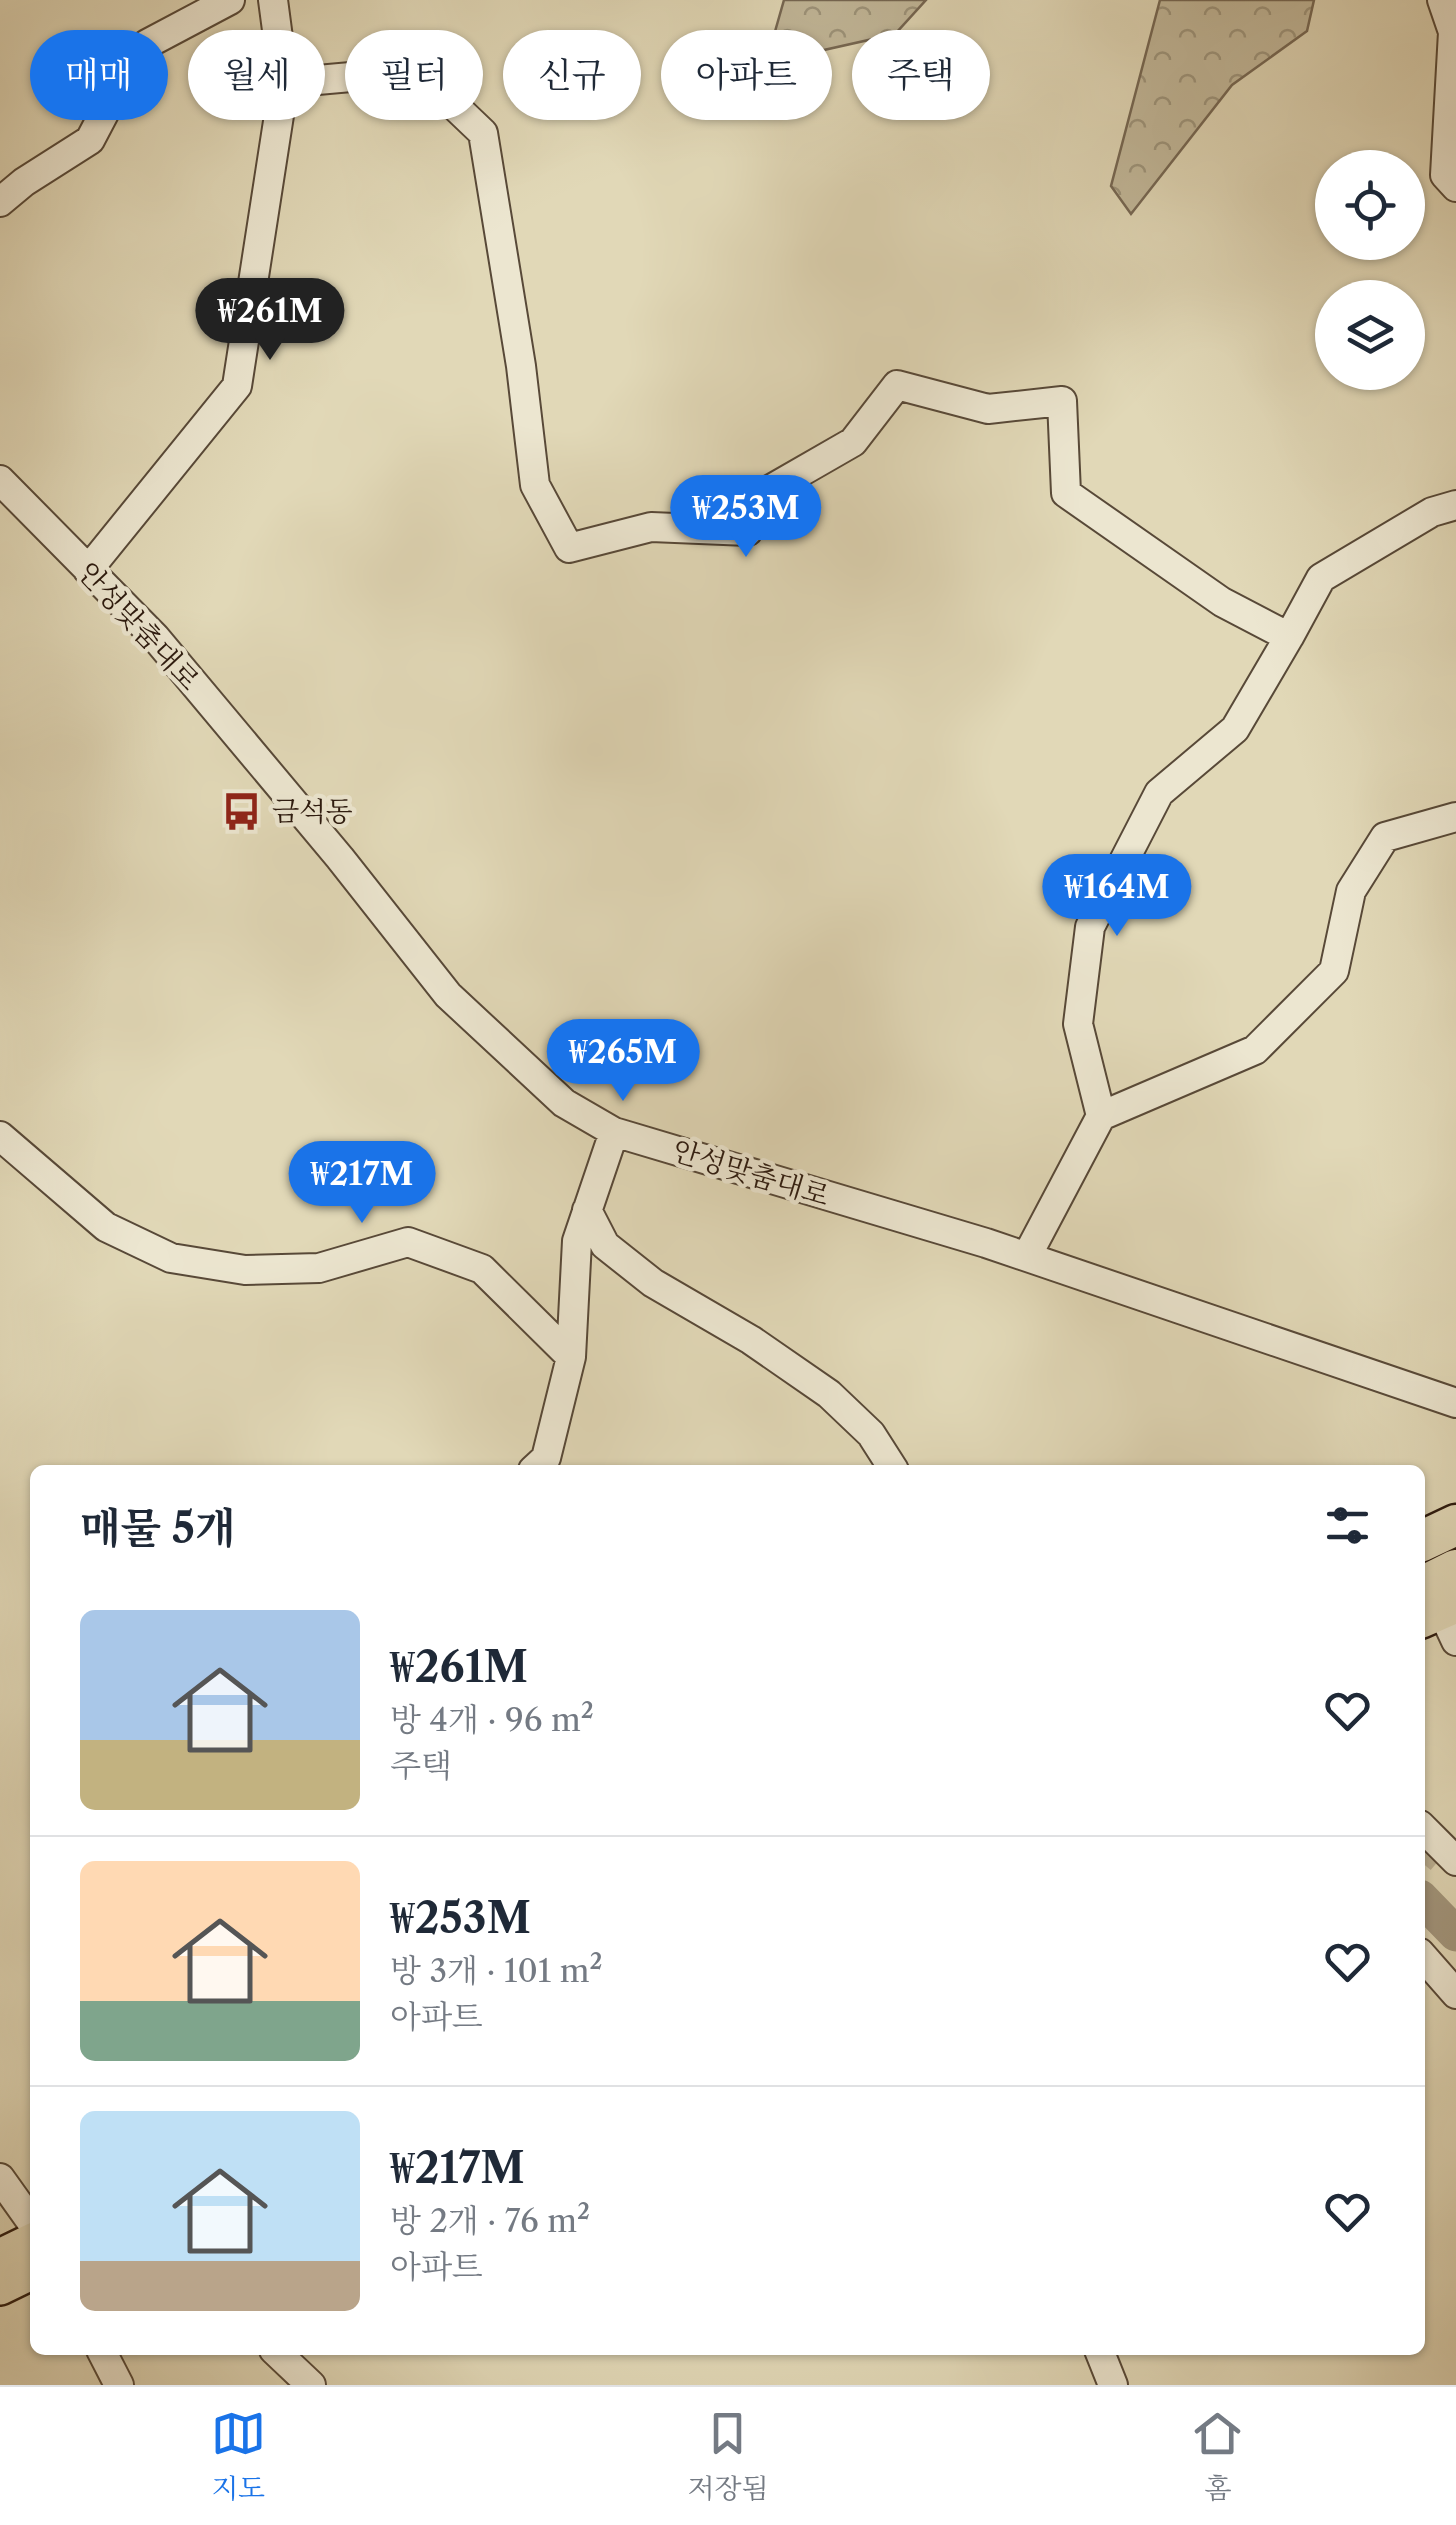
<!DOCTYPE html>
<html lang="ko">
<head>
<meta charset="utf-8">
<style>
  body { margin:0; font-family:"Libre Caslon Text","Noto Serif KR",serif; background:#f6f6f7; color:#1f2937; height:100vh; display:flex; flex-direction:column; font-size:38px; white-space:nowrap }
  * { box-sizing:border-box; margin:0 }
  p { font-size:32px; color:#747a83 }
  .icon { flex:none; width:55px; height:55px; fill:none; stroke:currentColor; stroke-width:2; stroke-linecap:round; stroke-linejoin:round }
  .map { position:relative; flex:1; overflow:hidden }
  .drawer { position:absolute; left:30px; top:1465px; width:1395px; height:890px; display:flex; flex-direction:column; background:#fff; border-radius:15px; box-shadow:0 2px 8px #0004 }
  .drawer>* { flex:none }
  .guide { position:absolute; left:30px; top:30px; width:1398px; height:90px; display:flex; gap:20px }
  .tools { position:absolute; left:1315px; top:150px; display:grid; gap:20px }
  .tools a { display:grid; place-items:center; width:110px; height:110px; border-radius:50%; background:#fff; box-shadow:0 2px 8px #0004; font-size:50px }
  .price { position:absolute; translate:-50% -85px; padding:0 22px; border-radius:35px; background:#1a73e8; color:#fff; font-size:32px; line-height:65px; filter:drop-shadow(0 2px 5px #0008) }
  .price::after { content:''; position:absolute; left:50%; top:60px; width:30px; height:22px; margin-left:-15px; background:inherit; clip-path:polygon(0 0,100% 0,50% 100%) }
  .price.current { background:#222; color:#fff }
  ul { padding:0; list-style:none }
  li { display:flex; align-items:center; gap:30px; height:250px; padding:0 50px }
  li+li { border-top:2px solid #e0e1e3 }
  li span { display:grid; place-items:center; flex:none; width:280px; height:200px; border-radius:15px; color:#555 }
  li>.icon { margin-inline-start:auto }
  span .icon { width:120px; height:120px; fill:#fffc; stroke-width:1 }
  li b { font-size:42px }
  h2 { display:flex; justify-content:space-between; align-items:center; height:120px; padding:0 50px; font-size:42px }
  .pill { padding:0 35px; border-radius:45px; background:#fff; box-shadow:0 2px 8px #0004; font-size:35px; line-height:90px }
  .pill.current { background:#1a73e8; color:#fff }
  .tabs { display:flex; justify-content:space-around; align-items:center; height:140px; border-top:2px solid #e0e1e3; background:#fff; font-size:28px; color:#747a83 }
  .tabs a { display:grid; justify-items:center; gap:5px }
  .tabs .current { color:#1a73e8 }
  .map>svg:first-child { display:block }
</style>
</head>
<body>
<div class="map">
<svg width="1456" height="2385" viewBox="0 0 1456 2385">
  <defs>
    <pattern id="forest-crowns" width="20" height="18" patternUnits="userSpaceOnUse" patternTransform="scale(2.5)"><rect width="20" height="18" fill="#c2b89a"/><path d="M2 6a3 3 0 1 1 6 0M12 15a3 3 0 1 1 6 0" fill="none" stroke="#9e957c"/></pattern>
  </defs>
  <rect width="100%" height="100%" fill="#e1d8b7"/>
  <filter id="stains"><feTurbulence type="fractalNoise" baseFrequency=".002" numOctaves="4"/><feColorMatrix values="0 0 0 0 .2 0 0 0 0 .09 0 0 0 0 .02 0 0 0 .5 -.17"/></filter>
  <radialGradient id="worn" r=".72"><stop offset=".6" stop-color="#630" stop-opacity="0"/><stop offset="1" stop-color="#630" stop-opacity=".3"/></radialGradient>
  <path fill="url(#forest-crowns)" stroke="#766854" stroke-width="2.5" d="M 784,0 L 926,0 L 895,34 L 766,63 Z
    M 1160,0 L 1314,0 L 1307,31 L 1232,85 L 1131,214 L 1111,186 Z"/>
  <g fill="none" stroke-linecap="round" stroke-linejoin="round">
    <path stroke="#a3977e" stroke-width="35" d="M 1420,1897 L 1456,1934"/>
    <path stroke="#bdb295" stroke-width="28" stroke-dasharray="28 14" stroke-linecap="butt" d="M 1420,1861 L 1437,1841"/>
    <defs>
      <path id="minor" d="M 273,0 L 284,83 L 418,71 L 483,133 L 521,366 L 535,485 L 569,548 L 651,527 L 748,531 L 766,492 L 853,442 L 897,385 L 988,409 L 1062,401 L 1066,493 L 1222,602 L 1289,637 L 1321,578 L 1432,512 L 1456,505
        M 1442,0 L 1453,32 L 1445,175 L 1456,187
        M 0,202 L 24,182 L 90,140 L 121,81 L 147,44 L 230,0
        M 0,480 L 155,637 L 340,858 L 448,995 L 564,1103 L 614,1132 L 986,1243 L 1456,1403
        M 88,570 L 237,386 L 284,83
        M 1101,1116 L 1255,1050 L 1334,971 L 1351,891 L 1385,837 L 1456,817
        M 0,1136 L 106,1227 L 171,1258 L 245,1270 L 319,1268 L 408,1242 L 482,1269 L 571,1357 L 577,1241 L 614,1132
        M 587,1210 L 605,1245 L 653,1283 L 751,1340 L 829,1394 L 871,1434 L 894,1470
        M 1027,1256 L 1101,1116 L 1078,1024 L 1090,927 L 1159,793 L 1235,729 L 1289,637
        M 533,1470 L 546,1458 L 571,1357
        M 1441,1609 L 1456,1641
        M 1420,1825 L 1456,1861
        M 1420,1953 L 1456,1994
        M 0,2178 L 35,2227
        M 101,2350 L 119,2385
        M 274,2350 L 311,2385
        M 1099,2350 L 1113,2385"/>
      <path id="major" d="M 0,2257 L 35,2240
        M 0,2287 L 35,2270"/>
      <path id="highway" d="M 1420,1542 L 1456,1525
        M 1420,1588 L 1456,1570
        M 1420,1618 L 1456,1602"/>
    </defs>
    <use href="#minor" stroke="#584938" stroke-width="32"/>
    <use href="#major" stroke="#2b190e" stroke-width="40"/>
    <use href="#highway" stroke="#2b190e" stroke-width="45"/>
    <use href="#minor" stroke="#ece6d0" stroke-width="28"/>
    <use href="#major" stroke="#e1d8b7" stroke-width="35"/>
    <use href="#highway" stroke="#e1d8b7" stroke-width="40"/>
  </g>
  <defs>
    <symbol id="bus-bare" viewBox="-9 -9 18 18"><path d="M-5-6H5V4H4V6H2V4H-2V6H-4V4H-5ZM-3.5-4V0h7V-4ZM-3.5 1.2v1.5H-2V1.2ZM2 1.2v1.5H3.5V1.2Z" fill="#8f2418" stroke="#ece6d0" stroke-width="2.5" paint-order="stroke"/></symbol>
  </defs>
  <g fill-rule="evenodd">
    <use href="#bus-bare" x="214" y="784" width="55" height="55"/>
  </g>
  <g text-anchor="middle" dominant-baseline="central" stroke-width="9" stroke-linejoin="round" paint-order="stroke">
    <g font-size="28" fill="#2b190e" stroke="#ece6d0">
      <text transform="translate(139 626) rotate(47)">안성맞춤대로</text>
      <text transform="translate(751 1173) rotate(17)">안성맞춤대로</text>
    </g>
    <g font-size="28" fill="#2b190e" stroke="#ece6d0" text-anchor="start">
      <text x="272" y="811">금석동</text>
    </g>
  </g>
  <rect width="100%" height="100%" filter="url(#stains)"/>
  <rect width="100%" height="100%" fill="url(#worn)"/>
</svg>
<div class="tools">
<a><svg class="icon" aria-label="locate" viewBox="0 0 24 24"><circle cx="12" cy="12" r="6"/><path d="M12 2v4M12 18v4M2 12h4M18 12h4"/></svg></a>
<a><svg class="icon" aria-label="layers" viewBox="0 0 24 24"><path d="M12 4l9 5-9 5-9-5zM3 14l9 5 9-5"/></svg></a>
</div>
<b class="price current" style="left:270px;top:363px">₩261M</b>
<b class="price" style="left:746px;top:560px">₩253M</b>
<b class="price" style="left:1117px;top:939px">₩164M</b>
<b class="price" style="left:623px;top:1104px">₩265M</b>
<b class="price" style="left:362px;top:1226px">₩217M</b>
<div class="guide">
<a class="pill current">매매</a>
<a class="pill">월세</a>
<a class="pill">필터</a>
<a class="pill">신규</a>
<a class="pill">아파트</a>
<a class="pill">주택</a>
</div>
<section class="drawer">
<h2>매물 5개<svg class="icon" aria-label="filters" viewBox="0 0 24 24"><path d="M4 7h16M4 17h16"/><circle cx="9" cy="7" r="2"/><circle cx="15" cy="17" r="2"/></svg></h2>
<ul>
<li><span style="background:linear-gradient(#a9c7e8 65%,#c2b280 0)"><svg class="icon" aria-label="home" viewBox="0 0 24 24"><path d="M3 11l9-7 9 7M6 9v11h12V9"/></svg></span><div><b>₩261M</b><p>방 4개 · 96 m²</p><p>주택</p></div><svg class="icon" aria-label="heart" viewBox="0 0 24 24"><path d="M12 20l-8-8c-3-5 5-10 8-4 3-6 11-1 8 4z"/></svg></li>
<li><span style="background:linear-gradient(#ffd9b3 70%,#7fa58c 0)"><svg class="icon" aria-label="home" viewBox="0 0 24 24"><path d="M3 11l9-7 9 7M6 9v11h12V9"/></svg></span><div><b>₩253M</b><p>방 3개 · 101 m²</p><p>아파트</p></div><svg class="icon" aria-label="heart" viewBox="0 0 24 24"><path d="M12 20l-8-8c-3-5 5-10 8-4 3-6 11-1 8 4z"/></svg></li>
<li><span style="background:linear-gradient(#bfe0f5 75%,#b9a48a 0)"><svg class="icon" aria-label="home" viewBox="0 0 24 24"><path d="M3 11l9-7 9 7M6 9v11h12V9"/></svg></span><div><b>₩217M</b><p>방 2개 · 76 m²</p><p>아파트</p></div><svg class="icon" aria-label="heart" viewBox="0 0 24 24"><path d="M12 20l-8-8c-3-5 5-10 8-4 3-6 11-1 8 4z"/></svg></li>
</ul>
</section>
</div>
<nav class="tabs">
<a class="current"><svg class="icon" aria-label="map" viewBox="0 0 24 24"><path d="M3 6l6-2 6 2 6-2v14l-6 2-6-2-6 2zM9 4v14M15 6v14"/></svg>지도</a>
<a><svg class="icon" aria-label="saved" viewBox="0 0 24 24"><path d="M7 4h10v16l-5-4-5 4z"/></svg>저장됨</a>
<a><svg class="icon" aria-label="home" viewBox="0 0 24 24"><path d="M3 11l9-7 9 7M6 9v11h12V9"/></svg>홈</a>
</nav>
</body>
</html>
